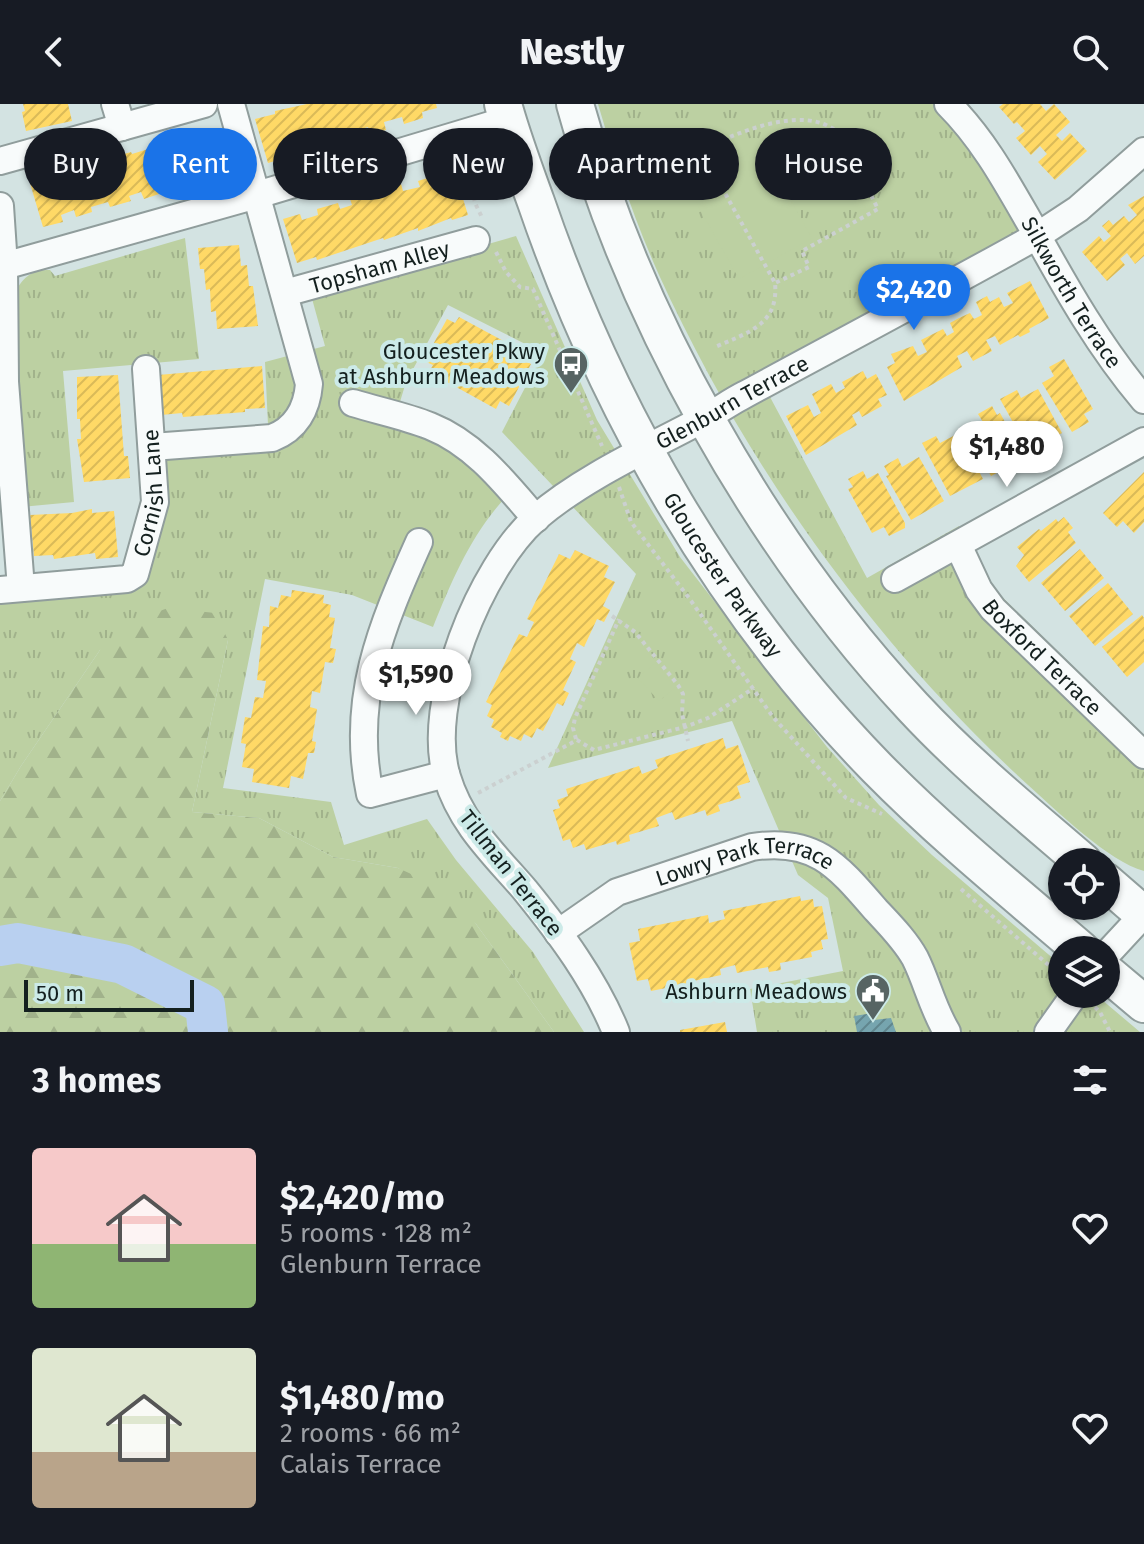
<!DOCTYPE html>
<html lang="en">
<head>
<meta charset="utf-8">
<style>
  body { margin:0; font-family:"Fira Sans",sans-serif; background:#20242c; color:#f1f3f6; height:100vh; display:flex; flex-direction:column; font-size:30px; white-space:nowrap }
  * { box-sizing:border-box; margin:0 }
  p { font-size:26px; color:#9ea1a6 }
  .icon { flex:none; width:44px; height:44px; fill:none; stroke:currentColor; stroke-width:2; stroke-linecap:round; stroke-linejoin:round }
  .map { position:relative; height:928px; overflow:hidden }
  .side { display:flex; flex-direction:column; background:#171b24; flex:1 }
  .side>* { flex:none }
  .top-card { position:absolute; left:24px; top:24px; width:1096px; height:72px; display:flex; gap:16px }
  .fabs { position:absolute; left:1048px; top:744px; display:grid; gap:16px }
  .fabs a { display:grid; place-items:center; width:72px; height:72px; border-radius:50%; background:#171b24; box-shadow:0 2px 6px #0004; font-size:40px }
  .scale { position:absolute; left:24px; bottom:20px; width:170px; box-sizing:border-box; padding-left:8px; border:4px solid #14201f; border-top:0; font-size:22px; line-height:28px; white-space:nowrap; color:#14201f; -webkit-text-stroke:6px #cceae8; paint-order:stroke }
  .price { position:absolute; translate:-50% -68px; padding:0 18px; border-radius:28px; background:#fff; color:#222; font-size:26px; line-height:52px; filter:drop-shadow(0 2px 4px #0008) }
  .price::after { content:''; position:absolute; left:50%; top:48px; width:24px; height:18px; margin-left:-12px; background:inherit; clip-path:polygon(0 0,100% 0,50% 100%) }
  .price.current { background:#1a73e8; color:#fff }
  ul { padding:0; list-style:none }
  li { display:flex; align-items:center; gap:24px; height:200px; padding:0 32px }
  li span { display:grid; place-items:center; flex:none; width:224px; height:160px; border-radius:8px; color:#555 }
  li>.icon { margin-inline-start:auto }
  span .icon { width:96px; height:96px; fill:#fffc; stroke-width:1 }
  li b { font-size:34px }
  h2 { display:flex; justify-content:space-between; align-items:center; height:96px; padding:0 32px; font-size:34px }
  .pill { padding:0 28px; border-radius:36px; background:#171b24; box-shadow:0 2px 6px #0004; font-size:28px; line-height:72px }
  .pill.current { background:#1a73e8; color:#fff }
  header { display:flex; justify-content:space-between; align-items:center; height:104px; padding:0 32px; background:#171b24; font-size:36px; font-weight:800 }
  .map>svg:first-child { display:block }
</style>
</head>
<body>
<header><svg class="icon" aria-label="back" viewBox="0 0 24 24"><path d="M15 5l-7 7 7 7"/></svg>Nestly<svg class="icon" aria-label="search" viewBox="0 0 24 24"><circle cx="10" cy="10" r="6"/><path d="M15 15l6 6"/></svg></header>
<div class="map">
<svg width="1144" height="928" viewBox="0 0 1144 928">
  <defs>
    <pattern id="grass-tufts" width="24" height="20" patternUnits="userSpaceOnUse" patternTransform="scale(2)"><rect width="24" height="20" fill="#bcd0a2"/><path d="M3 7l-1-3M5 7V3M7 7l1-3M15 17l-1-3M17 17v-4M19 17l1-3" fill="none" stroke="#a1b28b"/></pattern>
    <pattern id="forest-firs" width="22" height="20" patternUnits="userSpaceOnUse" patternTransform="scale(2)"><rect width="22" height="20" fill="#bcd0a2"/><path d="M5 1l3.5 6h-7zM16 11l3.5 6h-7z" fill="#a1b28b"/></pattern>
    <pattern id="homes-hatch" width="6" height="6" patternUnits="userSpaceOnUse" patternTransform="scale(2)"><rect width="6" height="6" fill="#ffd966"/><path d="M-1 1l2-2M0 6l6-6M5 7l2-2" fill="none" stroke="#daba58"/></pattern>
    <pattern id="public-hatch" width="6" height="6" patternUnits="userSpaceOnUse" patternTransform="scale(2)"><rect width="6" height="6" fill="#76a5af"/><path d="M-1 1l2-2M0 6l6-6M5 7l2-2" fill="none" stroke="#60868e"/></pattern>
    <pattern id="building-hatch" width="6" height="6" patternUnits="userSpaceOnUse" patternTransform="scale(2)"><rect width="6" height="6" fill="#bfcbc8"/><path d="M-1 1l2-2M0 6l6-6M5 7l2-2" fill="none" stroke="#a3aeab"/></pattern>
  </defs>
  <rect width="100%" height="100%" fill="#d3e3e2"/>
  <path fill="url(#grass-tufts)" d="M 598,0 L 963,0 L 1009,56 L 1054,133 L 770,293 L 867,474 L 959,422 L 996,487 L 1144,631 L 1144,767 C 1109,758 1056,706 1028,681 C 873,539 747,363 659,171 C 634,115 615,58 598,0 Z
    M 516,132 L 597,316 L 680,453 L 827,643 L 879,701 L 932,751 L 1062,862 L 1062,890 L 1095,890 L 1140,928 L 757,928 L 750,885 L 843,867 L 828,794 L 798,771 L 732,617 L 548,664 L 636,470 L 502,328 L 543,249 L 448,201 L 406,278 L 393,321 L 452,347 L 478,366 L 504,395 C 470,433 452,476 433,523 L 352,491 L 265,475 L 223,684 L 331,698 L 344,741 L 427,715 L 456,756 L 533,848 L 584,928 L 554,928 L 476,820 L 398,764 L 333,753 L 259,714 L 192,708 L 228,536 L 100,546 L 21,662 L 0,697 L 0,493 L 128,482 L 163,349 L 269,342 L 265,258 L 325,242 L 311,191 Z
    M 185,134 L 199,255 L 63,267 L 74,398 L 21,403 L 16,326 L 17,185 C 24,172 34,165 50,166 L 55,172 Z"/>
  <path fill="url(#forest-firs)" d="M 168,504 L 215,509 L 228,536 L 192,708 L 259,714 L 333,753 L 398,764 L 444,785 L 476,820 L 554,928 L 0,928 L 0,697 L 21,662 L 100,546 L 129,518 Z"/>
  <path fill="#bcd0a2" d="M 761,43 L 812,134 L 739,175 L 688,84 Z
    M 655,559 L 676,583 L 659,597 L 638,574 Z"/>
  <path fill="url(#homes-hatch)" d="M 23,0 L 68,0 L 72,17 L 26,27 L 22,8 L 25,7 Z
    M 307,0 L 436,0 L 437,4 L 422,8 L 423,14 L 404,20 L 402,13 L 384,18 L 386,26 L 370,30 L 368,23 L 354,27 L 356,33 L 336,39 L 334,33 L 316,38 L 318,45 L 302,50 L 300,43 L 287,47 L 289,53 L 268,59 L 255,15 L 275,10 L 275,7 Z
    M 1003,0 L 1040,0 L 1046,7 L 1054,0 L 1070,18 L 1056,31 L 1062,37 L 1070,29 L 1087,47 L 1055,76 L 1038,58 L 1047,50 L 1040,42 L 1031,51 L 1016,34 L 1025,27 L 1017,18 L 1014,20 L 999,3 Z
    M 200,29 L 211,68 L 196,72 L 198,79 L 178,85 L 176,79 L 158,85 L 159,90 L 144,95 L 141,88 L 129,92 L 131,97 L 110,103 L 108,98 L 91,103 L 92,108 L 76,113 L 74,106 L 61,111 L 63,118 L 43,123 L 30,79 L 63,67 L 64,70 L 97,58 L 98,60 L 118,54 L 117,52 L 131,48 L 132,50 Z
    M 440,70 L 442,76 L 456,72 L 468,111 L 452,116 L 451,114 L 418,127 L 418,124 L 384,136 L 383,134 L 317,156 L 316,153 L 297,159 L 283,115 L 300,110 L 302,116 L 318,111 L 317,105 L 338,99 L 340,105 L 352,101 L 350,95 L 368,90 L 370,96 L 386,91 L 384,85 L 401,80 L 403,87 L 420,83 L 418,77 Z
    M 1144,92 L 1144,152 L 1135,160 L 1127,149 L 1120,155 L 1125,161 L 1107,177 L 1082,148 L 1099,132 L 1104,138 L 1111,132 L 1102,122 L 1109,116 L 1113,121 L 1124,112 L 1129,118 L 1137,111 L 1128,101 Z
    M 239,141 L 241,162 L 247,161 L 249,182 L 253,182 L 258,222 L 217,225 L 216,207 L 211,208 L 210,185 L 206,186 L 204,165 L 200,165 L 198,144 Z
    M 1030,177 L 1049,214 L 1029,225 L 1030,228 L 1020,233 L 1018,231 L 1000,241 L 995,232 L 986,236 L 992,247 L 973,257 L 967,247 L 957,252 L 962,263 L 904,297 L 887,263 L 895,259 L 891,250 L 913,242 L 918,252 L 927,248 L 921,236 L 943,225 L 947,232 L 954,228 L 950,219 L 959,214 L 970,209 L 974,215 L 982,211 L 976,198 L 987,192 L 990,198 L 999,193 L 1004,203 L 1013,199 L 1007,189 Z
    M 459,213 L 526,249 L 522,255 L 531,260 L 509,302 L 500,297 L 496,305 L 429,268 L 433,261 L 424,257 L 447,215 L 455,219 Z
    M 1064,255 L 1093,305 L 1084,310 L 1089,318 L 1072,328 L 1042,279 L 1054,272 L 1049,263 Z
    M 262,262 L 265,304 L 245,305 L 245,308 L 183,313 L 182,309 L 161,311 L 158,271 Z
    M 863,267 L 867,275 L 876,270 L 887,291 L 878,295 L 882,302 L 862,313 L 859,307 L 852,311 L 857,321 L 806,351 L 786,312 L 808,301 L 814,313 L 821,309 L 812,290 L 831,280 L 836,289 L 845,284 L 842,278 Z
    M 118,271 L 124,352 L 128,352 L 130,374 L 84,378 L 77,335 L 81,335 L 80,315 L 77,315 L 77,273 Z
    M 1038,285 L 1062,329 L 1029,347 L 1000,295 L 1017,286 L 1021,294 Z
    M 992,302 L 997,311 L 1000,309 L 1025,354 L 991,372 L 967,328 L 983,318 L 978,310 Z
    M 959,329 L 983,375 L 950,392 L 922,339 L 936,332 L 940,339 Z
    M 919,353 L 944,397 L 911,416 L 886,372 L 889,371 L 884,362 L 898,354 L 902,363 Z
    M 863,367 L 867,375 L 878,369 L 905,419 L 905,424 L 889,432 L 884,423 L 872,429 L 848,385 L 853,383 L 848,375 Z
    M 1144,368 L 1144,418 L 1134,429 L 1123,417 L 1117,423 L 1103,409 Z
    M 92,405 L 92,409 L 114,407 L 118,453 L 96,455 L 95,449 L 54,455 L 53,451 L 34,452 L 30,411 L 72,409 Z
    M 1064,413 L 1073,424 L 1068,428 L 1076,439 L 1029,478 L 1016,462 L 1024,451 L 1017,443 L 1039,425 L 1041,427 L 1056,415 L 1058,418 Z
    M 1080,445 L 1104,474 L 1065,507 L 1041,479 Z
    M 575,446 L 609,462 L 604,473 L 615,478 L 603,502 L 610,506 L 604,518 L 597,515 L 584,543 L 577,539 L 570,555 L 576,558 L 563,586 L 569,589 L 563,602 L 557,599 L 543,627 L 537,624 L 532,634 L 524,630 L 521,637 L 510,632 L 508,637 L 500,633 L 502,629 L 491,623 L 494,616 L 487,612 L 492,601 L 486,598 L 519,530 L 527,533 L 534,518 L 527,515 L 559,450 L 570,455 Z
    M 1108,479 L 1133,510 L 1095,542 L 1069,512 Z
    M 292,486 L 324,491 L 323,499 L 331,501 L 329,513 L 335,514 L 330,544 L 336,545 L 333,559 L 325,558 L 320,589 L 312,587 L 310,603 L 317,605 L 312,637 L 316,638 L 314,649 L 308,649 L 303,675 L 291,672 L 289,684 L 252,678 L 254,665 L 242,663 L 246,640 L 241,639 L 245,613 L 251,614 L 255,593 L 263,594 L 266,577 L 257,576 L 263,522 L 269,523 L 270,502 L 278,504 L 281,491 L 291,493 Z
    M 1142,511 L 1144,514 L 1144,558 L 1127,573 L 1102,543 Z
    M 723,634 L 726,645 L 738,641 L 750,678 L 737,682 L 741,694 L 718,701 L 720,707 L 707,712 L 705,706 L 675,716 L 672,708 L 656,714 L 659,722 L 629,731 L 630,737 L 617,741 L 616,737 L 586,746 L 584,740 L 573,744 L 570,735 L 563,737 L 553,706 L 560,704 L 557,696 L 568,692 L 566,685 L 639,662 L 642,670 L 658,664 L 655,656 Z
    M 800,792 L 801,797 L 813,795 L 814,803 L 822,802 L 828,835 L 821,836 L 823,845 L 811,848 L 812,853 L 780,859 L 781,866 L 769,868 L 768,863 L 737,869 L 735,861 L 720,865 L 721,871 L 689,878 L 690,885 L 677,887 L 676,882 L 651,887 L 648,875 L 637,877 L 629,839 L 640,837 L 638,825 L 708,811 L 709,819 L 725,815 L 723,807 Z
    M 725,918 L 727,928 L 680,928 L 680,926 Z"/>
  <path fill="url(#public-hatch)" d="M 873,909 L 874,916 L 891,914 L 896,928 L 857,928 L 854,912 Z"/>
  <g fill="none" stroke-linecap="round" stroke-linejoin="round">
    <path stroke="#b9d0f0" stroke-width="40" d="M 0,842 L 18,839 L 123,860 L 205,901 L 208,928"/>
  </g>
  <path fill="url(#building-hatch)" d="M 813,60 L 832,61 L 840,78 L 831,93 L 812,92 L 803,75 Z"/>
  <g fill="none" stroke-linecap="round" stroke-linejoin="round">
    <defs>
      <g id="street">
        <path d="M 115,0 L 122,23"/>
        <path id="s1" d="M 948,0 C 985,37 1008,81 1034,126 C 1067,186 1100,244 1144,296"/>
        <path d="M 0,57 L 204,0"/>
        <path d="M 0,102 L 4,162 L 5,278 L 21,484"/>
        <path d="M 4,162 L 257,91 L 507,16"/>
        <path id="s2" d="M 285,189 L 476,136"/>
        <path d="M 353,299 C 379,307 405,312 430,322 C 475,340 505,379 536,415"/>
        <path d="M 152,343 L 272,334 C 296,325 307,305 309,280 L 231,0"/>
        <path d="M 419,438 C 381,523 350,596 370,690 L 446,670"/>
        <path id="s3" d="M 958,441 L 979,486 L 993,505 L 1144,651"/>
        <path d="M 895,475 L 1144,337"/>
        <path id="s4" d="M 0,486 L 127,475 L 135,470 L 155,398 L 146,265"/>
        <path id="s5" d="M 558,829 L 617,788 L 752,743 C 815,733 838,762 876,806 C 890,821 905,836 915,854 C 927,878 932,903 947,928"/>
        <path d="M 1106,851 L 1144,810"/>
        <path id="s6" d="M 616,928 C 595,876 560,829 525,786 C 494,750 461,720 447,673 C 424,600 481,462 536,414 C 582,374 649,344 703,315 C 717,308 730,298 744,291 C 842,238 940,186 1037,132 L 1078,105 L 1144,47"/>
        <path d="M 1048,928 L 1075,890"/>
      </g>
      <g id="secondary">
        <path id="s7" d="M 503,0 C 512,33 524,65 536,98 C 608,308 722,505 877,664 C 941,729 1012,787 1081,846"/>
        <path d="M 575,0 C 633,213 762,441 913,603 C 965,659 1025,708 1083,758"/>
        <path d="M 1106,778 L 1144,811"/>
        <path d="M 1106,868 L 1144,900"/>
      </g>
    </defs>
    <use href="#street" stroke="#909d9c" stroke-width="30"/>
    <use href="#secondary" stroke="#909d9c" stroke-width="40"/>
    <path stroke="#cbd0d0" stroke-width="4" stroke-dasharray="4 4" stroke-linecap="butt" d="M 481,46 C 485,62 472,77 474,94 C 475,101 480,108 482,114
      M 701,46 C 736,29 802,0 836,27 C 847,38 869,88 878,105 L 802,147 L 809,163 L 775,179
      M 646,74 L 701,46 L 775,179 C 779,221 747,229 715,243
      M 496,148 L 506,168 L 520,183 L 533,185 L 602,342
      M 619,383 L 631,418 L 689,494 L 773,613 L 846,694 L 882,710
      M 612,512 L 635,528 L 678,581 L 683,590 L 682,610 L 688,637
      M 576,635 L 573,624 L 575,614 L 619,515
      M 478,689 L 577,636 L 594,646 L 685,623 L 708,614 L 754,584
      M 961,785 L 1060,871
      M 1095,903 L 1100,908 L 1110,928"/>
    <use href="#street" stroke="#f8fbfb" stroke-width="26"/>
    <use href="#secondary" stroke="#f8fbfb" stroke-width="36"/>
  </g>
  <defs>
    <symbol id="bus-pin" viewBox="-11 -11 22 30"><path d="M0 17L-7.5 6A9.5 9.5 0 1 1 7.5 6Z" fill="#576463" stroke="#cceae8"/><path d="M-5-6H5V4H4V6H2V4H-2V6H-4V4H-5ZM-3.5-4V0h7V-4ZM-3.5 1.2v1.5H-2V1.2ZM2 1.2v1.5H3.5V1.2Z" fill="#fff"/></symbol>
    <symbol id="civic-pin" viewBox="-11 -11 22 30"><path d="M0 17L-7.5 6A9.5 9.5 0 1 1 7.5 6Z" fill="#576463" stroke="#cceae8"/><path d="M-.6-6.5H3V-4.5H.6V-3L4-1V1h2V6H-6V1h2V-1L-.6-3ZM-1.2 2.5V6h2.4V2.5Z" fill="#fff"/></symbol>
  </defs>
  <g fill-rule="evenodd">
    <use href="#bus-pin" x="551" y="240" width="40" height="54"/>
    <use href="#civic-pin" x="853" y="867" width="40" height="54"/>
  </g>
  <g text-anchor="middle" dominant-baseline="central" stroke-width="8" stroke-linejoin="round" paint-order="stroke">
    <g font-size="22" fill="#14201f" stroke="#cceae8">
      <text stroke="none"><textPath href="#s2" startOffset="98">Topsham Alley</textPath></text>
      <text stroke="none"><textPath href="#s1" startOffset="226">Silkworth Terrace</textPath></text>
      <text stroke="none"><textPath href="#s6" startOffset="820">Glenburn Terrace</textPath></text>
      <text stroke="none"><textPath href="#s4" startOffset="220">Cornish Lane</textPath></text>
      <text stroke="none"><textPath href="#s7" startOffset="522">Gloucester Parkway</textPath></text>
      <text stroke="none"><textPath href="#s3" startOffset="142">Boxford Terrace</textPath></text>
      <text transform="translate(511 769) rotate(52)">Tillman Terrace</text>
      <text stroke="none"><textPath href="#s5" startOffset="206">Lowry Park Terrace</textPath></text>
    </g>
    <g font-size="22" fill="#14201f" stroke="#cceae8" text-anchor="end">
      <text x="545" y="247">Gloucester Pkwy<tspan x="545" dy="25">at Ashburn Meadows</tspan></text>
      <text x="847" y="887">Ashburn Meadows</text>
    </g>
  </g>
</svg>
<div class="fabs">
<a><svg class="icon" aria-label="locate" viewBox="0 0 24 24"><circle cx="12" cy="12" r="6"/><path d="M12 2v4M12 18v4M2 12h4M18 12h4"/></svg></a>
<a><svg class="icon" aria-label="layers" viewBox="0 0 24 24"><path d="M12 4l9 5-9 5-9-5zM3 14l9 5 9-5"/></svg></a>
</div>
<div class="scale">50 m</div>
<b class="price current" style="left:914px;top:228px">$2,420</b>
<b class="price" style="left:1007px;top:385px">$1,480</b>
<b class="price" style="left:416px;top:613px">$1,590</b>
<div class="top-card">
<a class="pill">Buy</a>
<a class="pill current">Rent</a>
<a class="pill">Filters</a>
<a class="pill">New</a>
<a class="pill">Apartment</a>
<a class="pill">House</a>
</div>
</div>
<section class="side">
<h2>3 homes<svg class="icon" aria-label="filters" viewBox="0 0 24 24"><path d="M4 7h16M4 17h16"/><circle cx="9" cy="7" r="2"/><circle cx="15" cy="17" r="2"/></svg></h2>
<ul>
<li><span style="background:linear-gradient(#f6c9c9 60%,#8fb573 0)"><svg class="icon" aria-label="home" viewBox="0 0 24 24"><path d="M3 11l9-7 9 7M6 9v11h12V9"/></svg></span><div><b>$2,420/mo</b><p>5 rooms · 128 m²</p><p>Glenburn Terrace</p></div><svg class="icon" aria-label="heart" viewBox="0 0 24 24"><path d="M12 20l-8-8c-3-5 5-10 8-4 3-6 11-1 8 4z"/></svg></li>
<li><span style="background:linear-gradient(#dfe7d0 65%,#b9a48a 0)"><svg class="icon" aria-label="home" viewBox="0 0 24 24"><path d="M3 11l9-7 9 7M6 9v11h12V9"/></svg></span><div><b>$1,480/mo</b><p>2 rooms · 66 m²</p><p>Calais Terrace</p></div><svg class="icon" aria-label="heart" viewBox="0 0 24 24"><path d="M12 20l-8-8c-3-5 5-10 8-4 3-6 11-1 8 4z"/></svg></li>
</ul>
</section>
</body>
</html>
